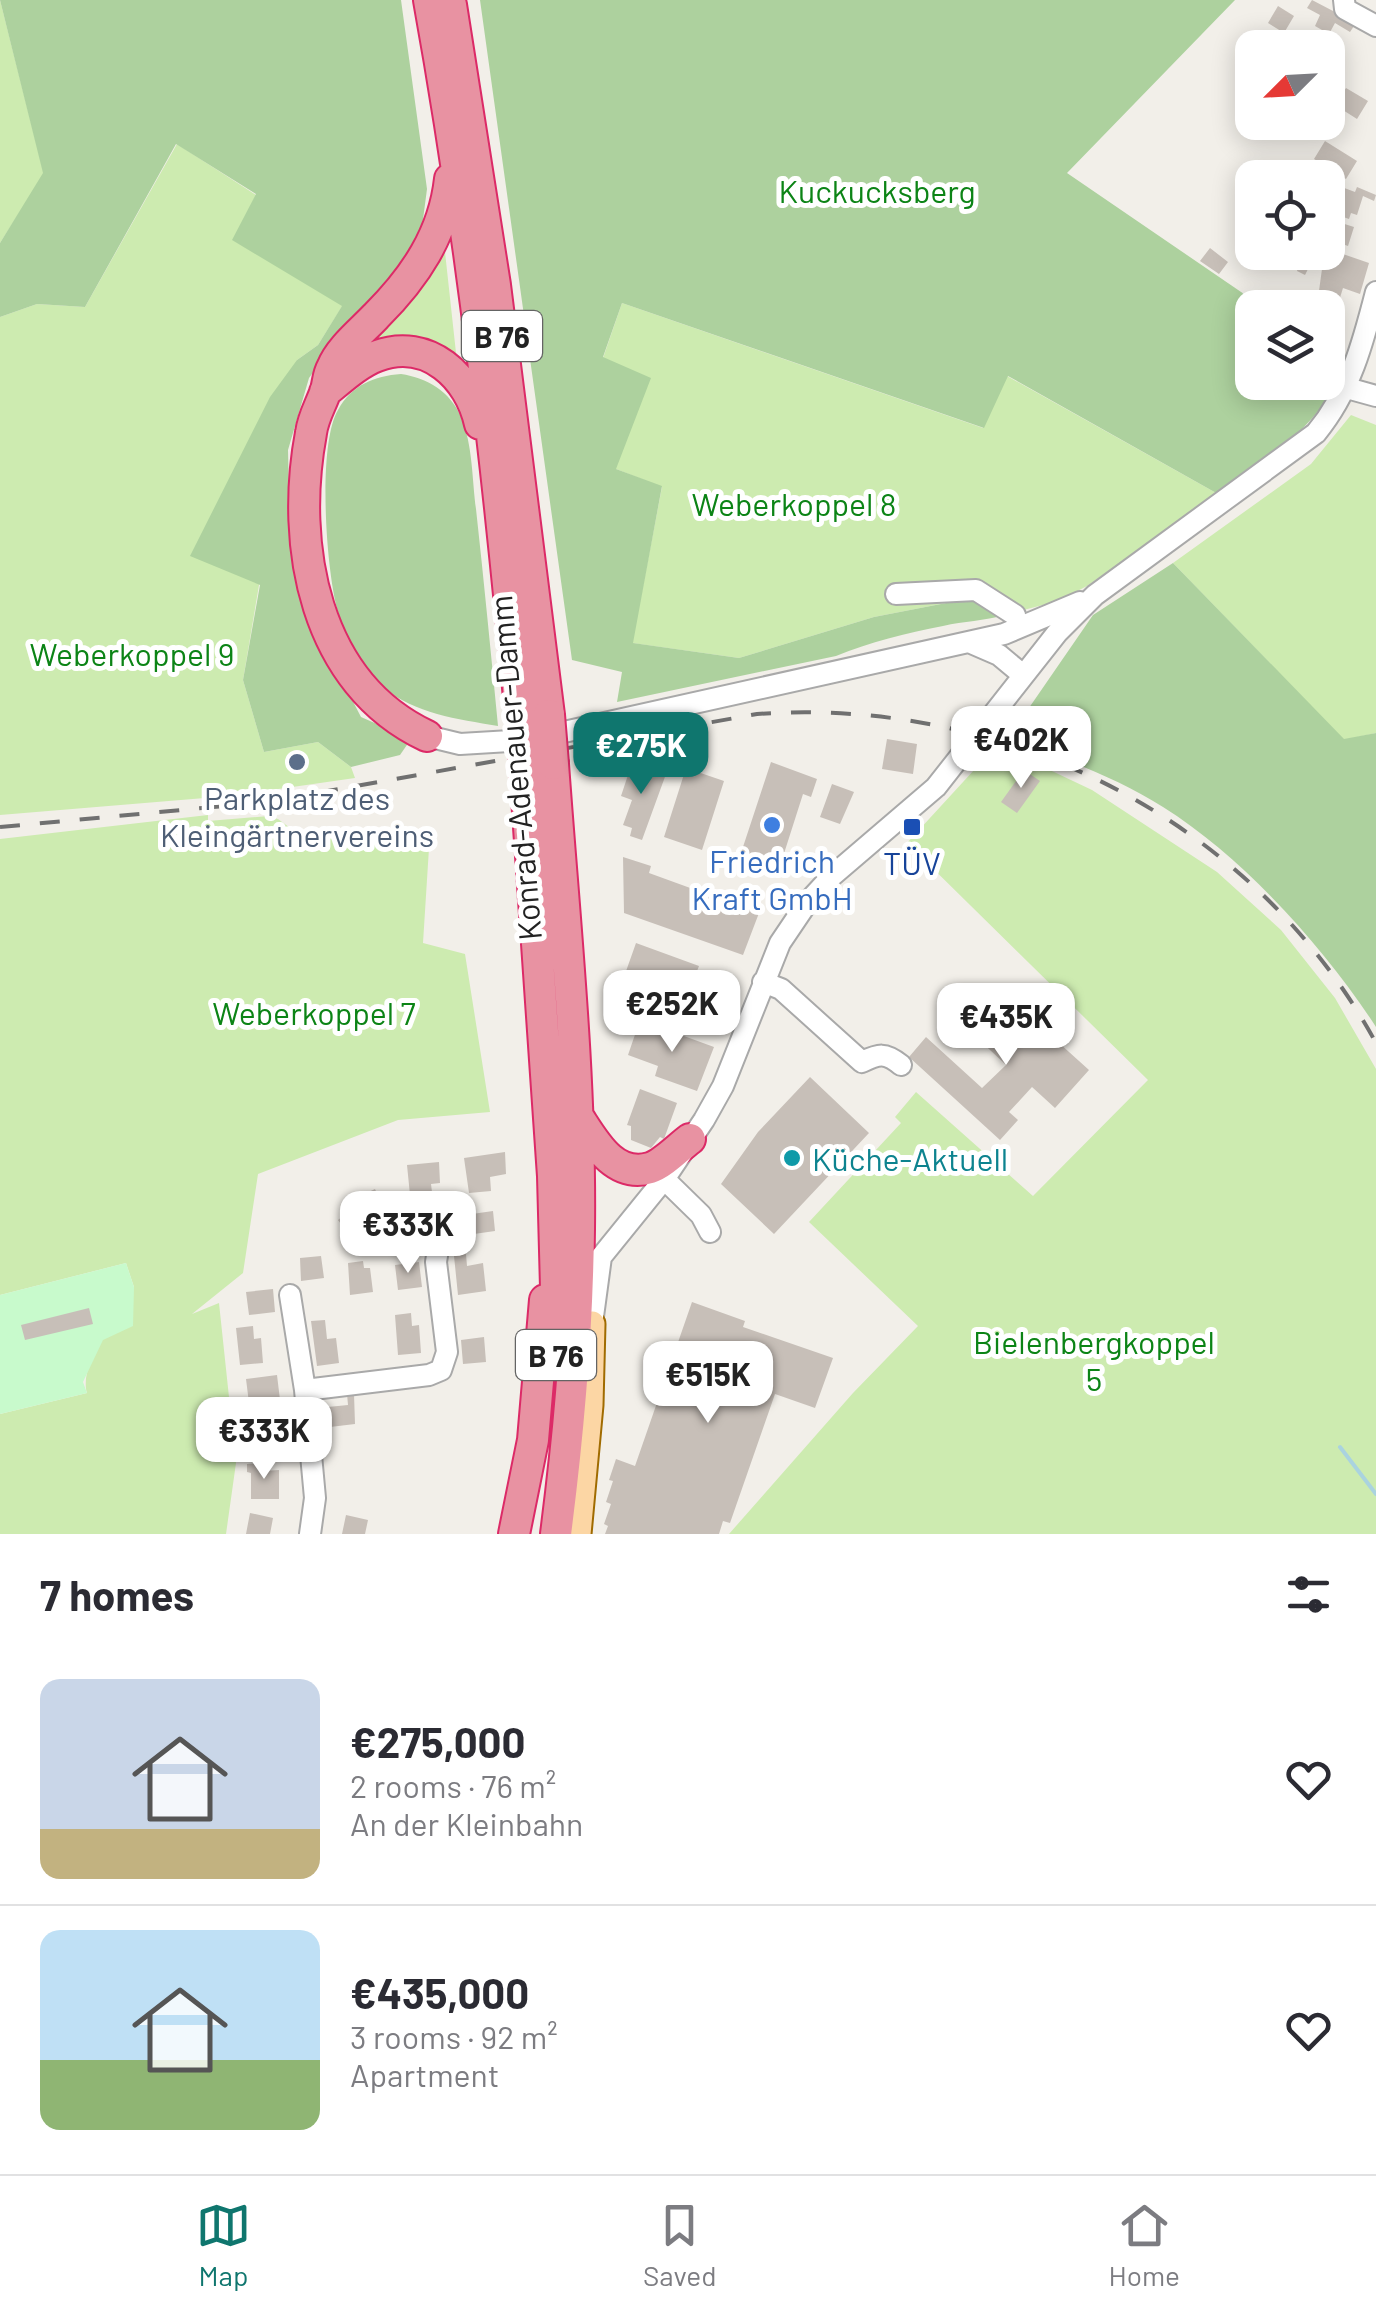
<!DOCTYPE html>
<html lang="en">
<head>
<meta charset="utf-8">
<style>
  body { margin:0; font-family:Barlow,sans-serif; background:#f2f2f3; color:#2b2b33; height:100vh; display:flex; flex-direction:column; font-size:38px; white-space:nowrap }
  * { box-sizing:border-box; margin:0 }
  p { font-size:32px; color:#7c7c81 }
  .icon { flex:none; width:55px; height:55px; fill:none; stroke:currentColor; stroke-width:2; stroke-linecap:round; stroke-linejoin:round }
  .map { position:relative; height:1534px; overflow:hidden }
  .side { display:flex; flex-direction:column; background:#fff; flex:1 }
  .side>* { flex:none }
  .needle { width:65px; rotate:246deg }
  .tools { position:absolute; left:1235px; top:30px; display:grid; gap:20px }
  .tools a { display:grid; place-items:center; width:110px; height:110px; border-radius:20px; background:#fff; box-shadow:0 5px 25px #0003; font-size:50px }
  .price { position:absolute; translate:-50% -85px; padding:0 22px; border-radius:20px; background:#fff; color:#222; font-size:32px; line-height:65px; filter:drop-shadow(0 2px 5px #0008) }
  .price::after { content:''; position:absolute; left:50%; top:60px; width:30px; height:22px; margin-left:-15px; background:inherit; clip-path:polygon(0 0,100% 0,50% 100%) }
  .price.current { background:#0f766e; color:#fff }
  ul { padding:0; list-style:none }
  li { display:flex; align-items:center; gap:30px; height:250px; padding:0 40px }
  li+li { border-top:2px solid #e1e1e2 }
  li span { display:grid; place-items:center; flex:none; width:280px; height:200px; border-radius:20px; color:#555 }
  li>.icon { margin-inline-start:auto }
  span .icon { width:120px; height:120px; fill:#fffc; stroke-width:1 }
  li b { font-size:42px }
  h2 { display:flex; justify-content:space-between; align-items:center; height:120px; padding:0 40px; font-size:42px }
  .tabs { display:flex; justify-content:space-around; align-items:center; height:140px; border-top:2px solid #e1e1e2; background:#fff; font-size:28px; color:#7c7c81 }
  .tabs a { display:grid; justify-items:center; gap:5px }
  .tabs .current { color:#0f766e }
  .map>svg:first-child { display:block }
</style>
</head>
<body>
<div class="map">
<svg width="1376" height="1534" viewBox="0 0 1376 1534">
  <rect width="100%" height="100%" fill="#f2efe9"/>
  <path fill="#cdebb0" d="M 0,0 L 44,174 L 0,243 Z
    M 177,144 L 256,195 L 233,240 L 343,305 L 318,345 L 297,360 L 243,680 L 264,752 L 318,742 L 351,767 L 355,778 L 229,796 L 0,815 L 0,317 L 37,304 L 85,307 Z
    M 442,250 L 445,252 L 457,362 L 357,349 Z
    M 622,303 L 983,428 L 1007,376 L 1218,494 L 1087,586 L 1058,601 L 1005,615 L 977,597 L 874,617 L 739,658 L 632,643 L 662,487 L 616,469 L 603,358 Z
    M 1351,415 L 1376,425 L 1376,733 L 1344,740 L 1173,563 L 1311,464 Z
    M 997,745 L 1092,790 L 1217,872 L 1281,930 L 1335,998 L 1376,1069 L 1376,1534 L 729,1534 L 853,1393 L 918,1326 L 809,1222 L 901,1123 L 895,1117 L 916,1092 L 1033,1196 L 1148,1080 L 907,843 Z
    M 208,815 L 208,821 L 269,816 L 278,819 L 301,836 L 415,843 L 429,848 L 423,943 L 465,954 L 490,1112 L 398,1120 L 258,1174 L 243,1273 L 192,1314 L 219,1303 L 236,1463 L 226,1534 L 0,1534 L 0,1414 L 87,1393 C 78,1365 119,1312 134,1287 L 126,1263 L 0,1295 L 0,839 Z"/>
  <path fill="#add19e" d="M 0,0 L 401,0 L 427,189 L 422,227 L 406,261 L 339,337 L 309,378 L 288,450 L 290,535 L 308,615 L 361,717 L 411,739 L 400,755 L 351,767 L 318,742 L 264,752 L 243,680 L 260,585 L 190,556 L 270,397 L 297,360 L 318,345 L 342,306 L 232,240 L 256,194 L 176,144 L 85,307 L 37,304 L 0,317 L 0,243 L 43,173 Z
    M 480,0 L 1235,0 L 1067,173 L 1263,307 L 1252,308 L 1252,382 L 1328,382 L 1328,352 L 1346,364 C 1318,429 1273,454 1218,494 L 1008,376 L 984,428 L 622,303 L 603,357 L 651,378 L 616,469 L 662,486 L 633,643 L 739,658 L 874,617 L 977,597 L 1005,615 C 984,621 964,621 943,626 C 906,633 870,642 836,656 L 617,702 L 622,672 L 572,660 Z
    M 401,374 C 427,378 450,391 461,417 C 473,445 472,480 476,509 C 484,582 491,654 498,726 C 457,719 415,714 383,687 C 363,670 347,640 339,615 C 326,576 317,445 338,410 C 352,385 374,376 401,374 Z
    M 1173,563 L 1344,739 L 1376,733 L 1376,1027 C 1325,948 1243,857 1163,807 C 1116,777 1061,758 1009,737 L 1093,615 Z"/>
  <path fill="#c8facc" d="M 126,1263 L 134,1287 L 133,1326 L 103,1340 L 83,1382 L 87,1393 L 0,1414 L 0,1295 Z"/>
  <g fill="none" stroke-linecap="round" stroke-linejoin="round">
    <path stroke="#aad3df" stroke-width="4" d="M 1340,1447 L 1376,1494"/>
  </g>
  <path fill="#c7bfb8" d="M 1312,0 L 1356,23 L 1350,32 L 1335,23 L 1329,34 L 1315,26 L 1320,15 L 1307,8 Z
    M 1278,6 L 1294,16 L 1284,33 L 1268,23 Z
    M 1346,88 L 1368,101 L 1357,119 L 1335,105 Z
    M 1325,141 L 1357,161 L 1346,179 L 1314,159 Z
    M 1331,183 L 1355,192 L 1357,187 L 1376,195 L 1374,201 L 1363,196 L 1357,215 L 1351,213 L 1349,219 L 1332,213 L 1334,207 L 1329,205 L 1331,199 L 1328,198 Z
    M 1335,221 L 1354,227 L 1348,246 L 1328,239 L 1328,224 L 1333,226 Z
    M 1328,243 L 1342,249 L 1340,253 L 1369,263 L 1360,294 L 1343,288 L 1338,304 L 1318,298 L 1322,269 L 1310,265 L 1305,275 L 1297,271 L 1303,252 L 1328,252 Z
    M 1210,248 L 1228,262 L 1219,274 L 1200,261 Z
    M 887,739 L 917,744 L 913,774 L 882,769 Z
    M 771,762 L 817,779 L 811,797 L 803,794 L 780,866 L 741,853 Z
    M 632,763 L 666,774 L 642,840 L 630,836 L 632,828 L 623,825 L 632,800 L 621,796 Z
    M 686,768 L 724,781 L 702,850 L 664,837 Z
    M 1024,770 L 1040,781 L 1017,813 L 1001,802 Z
    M 832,784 L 854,792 L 840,824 L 820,817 Z
    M 623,857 L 651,866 L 649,873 L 759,913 L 743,955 L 624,913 Z
    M 636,943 L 699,966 L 692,984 L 712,991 L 717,978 L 739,986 L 727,1020 L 705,1012 L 701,1021 L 619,991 Z
    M 1008,997 L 1089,1070 L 1055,1108 L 1032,1087 L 1009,1112 L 1018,1120 L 1000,1140 L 909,1057 L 926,1037 L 982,1088 L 1006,1065 L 974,1035 Z
    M 640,1020 L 714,1047 L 697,1091 L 655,1076 L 658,1066 L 628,1055 Z
    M 810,1077 L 869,1133 L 774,1234 L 721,1184 L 758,1132 Z
    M 640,1089 L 677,1103 L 664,1139 L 660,1137 L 651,1148 L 631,1140 L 631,1126 L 627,1125 Z
    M 505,1152 L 506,1174 L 490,1177 L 491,1191 L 469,1193 L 464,1158 Z
    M 439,1162 L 440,1183 L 431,1184 L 432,1192 L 410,1195 L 407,1165 Z
    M 375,1189 L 380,1200 L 371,1206 L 377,1215 L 350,1236 L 338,1220 L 352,1209 L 351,1206 L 357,1202 L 356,1198 Z
    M 493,1211 L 495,1231 L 474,1234 L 472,1214 Z
    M 466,1254 L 467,1266 L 483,1263 L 486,1291 L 458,1295 L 454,1256 Z
    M 321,1256 L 324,1278 L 301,1281 L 300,1258 Z
    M 363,1261 L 364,1268 L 370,1268 L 373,1292 L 350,1295 L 348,1263 Z
    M 419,1262 L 422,1287 L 398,1290 L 395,1265 Z
    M 273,1289 L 275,1312 L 249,1315 L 246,1292 Z
    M 692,1302 L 745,1321 L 743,1327 L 833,1358 L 815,1408 L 775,1394 L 730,1523 L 723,1521 L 719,1534 L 605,1534 L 608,1526 L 604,1524 L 611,1504 L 606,1502 L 613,1481 L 609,1480 L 616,1459 L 635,1466 Z
    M 89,1308 L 93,1324 L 25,1340 L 21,1325 Z
    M 411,1313 L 412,1326 L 419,1325 L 421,1353 L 398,1355 L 395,1315 Z
    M 325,1320 L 327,1339 L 336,1338 L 339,1363 L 317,1366 L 311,1321 Z
    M 253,1326 L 254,1339 L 261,1338 L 263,1363 L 240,1365 L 236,1328 Z
    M 484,1337 L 486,1362 L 463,1364 L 461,1340 Z
    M 277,1375 L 280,1400 L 249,1403 L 246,1379 Z
    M 347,1394 L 354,1394 L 355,1424 L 330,1427 L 328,1407 L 348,1405 Z
    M 260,1420 L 260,1426 L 270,1425 L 272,1432 L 276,1432 L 279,1456 L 251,1459 L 250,1429 L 246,1429 L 245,1422 Z
    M 263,1463 L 264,1471 L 279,1470 L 279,1499 L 251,1499 L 251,1473 L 247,1472 L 247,1464 Z
    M 250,1513 L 273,1518 L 270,1534 L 246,1534 Z
    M 346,1515 L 368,1520 L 365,1534 L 342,1534 Z"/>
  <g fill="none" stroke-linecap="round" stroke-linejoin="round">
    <defs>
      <path id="minor" d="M 1344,0 L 1345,9 L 1376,26
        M 1347,388 L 1376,396
        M 896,594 L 976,590 L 1015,615
        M 969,642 L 999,655 L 1023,675
        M 427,736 L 460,744 L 528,740 L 1004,634 L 1080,602
        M 763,982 L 781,989 L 862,1062 C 879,1054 885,1052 901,1065
        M 657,1172 L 701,1215 L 710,1232
        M 290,1295 L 305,1390
        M 592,1324 L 601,1257 L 665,1178 L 704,1120 L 723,1086 L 780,943 L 807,903 L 832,876 L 936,787 L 1057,633 L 1095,595 L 1316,433 C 1350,392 1363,343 1376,292
        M 310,1534 L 315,1498 L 305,1390 L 429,1375 L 441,1370 L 447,1352 L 436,1262 L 441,1230"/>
      <path id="major" d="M 578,1534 L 590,1405 L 592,1324"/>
      <path id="highway" d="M 429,0 C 472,238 499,479 521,720
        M 451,5 L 495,285 L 549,715
        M 325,392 C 341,379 358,363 377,356 C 428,337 470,377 480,424
        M 427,736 C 314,683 290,545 311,433 C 313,417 321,405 326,390 C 328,383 328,375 332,368 C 340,348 361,332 376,316 C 415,277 444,234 450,179
        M 553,764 C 564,918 581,1074 579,1229 C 578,1332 569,1433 556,1534
        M 525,769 L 553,1176 L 557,1325
        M 577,1115 C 593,1139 613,1179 650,1168 C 663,1164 679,1147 690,1139
        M 514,1534 L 533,1440 L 545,1300"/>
    </defs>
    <use href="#minor" stroke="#a9a9a9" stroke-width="24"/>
    <use href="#major" stroke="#a06b00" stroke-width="29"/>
    <use href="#highway" stroke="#dc2a67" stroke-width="34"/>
    <use href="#minor" stroke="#fff" stroke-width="20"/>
    <use href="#major" stroke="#fcd6a4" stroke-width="25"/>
    <use href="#highway" stroke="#e892a2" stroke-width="30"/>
    <path stroke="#707070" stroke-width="4" stroke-dasharray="20 20" stroke-linecap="butt" d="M 0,827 L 267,802 L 757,714 C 1007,696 1255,821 1376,1043"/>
    <defs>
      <path id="highway-bridge" d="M 549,715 L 553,764
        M 521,720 L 525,769"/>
    </defs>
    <use href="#highway-bridge" stroke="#dc2a67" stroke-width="34" stroke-linecap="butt"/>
    <use href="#highway-bridge" stroke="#e892a2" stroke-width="30"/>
  </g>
  <circle fill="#5c6f8a" stroke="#fff" stroke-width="4" cx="297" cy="762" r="10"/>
  <circle fill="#3f7fe0" stroke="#fff" stroke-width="4" cx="772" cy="825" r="10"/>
  <rect fill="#1a4fb4" stroke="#fff" stroke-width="4" x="902" y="817" width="20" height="20" rx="5"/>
  <circle fill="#0f9aa8" stroke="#fff" stroke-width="4" cx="792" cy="1158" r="10"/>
  <g text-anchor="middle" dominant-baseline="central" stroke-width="10" stroke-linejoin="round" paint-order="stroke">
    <g fill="#fff" stroke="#646464" stroke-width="2.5">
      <rect x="462" y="311" width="80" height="50" rx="8"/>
      <rect x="516" y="1330" width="80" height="50" rx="8"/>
    </g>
    <g font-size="30" font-weight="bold" fill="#222">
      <text x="502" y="336">B 76</text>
      <text x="556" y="1355">B 76</text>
    </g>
    <g font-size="32" fill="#0c8416" stroke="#fff">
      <text x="877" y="190">Kuckucksberg</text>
      <text x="794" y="503">Weberkoppel 8</text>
      <text x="132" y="653">Weberkoppel 9</text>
      <text x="314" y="1012">Weberkoppel 7</text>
      <text x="1094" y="1341">Bielenbergkoppel<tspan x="1094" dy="37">5</tspan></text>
    </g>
    <g font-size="32" fill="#222" stroke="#fff">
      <text transform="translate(514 768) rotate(-95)">Konrad-Adenauer-Damm</text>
    </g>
    <g font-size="32" fill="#4e5e75" stroke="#fff">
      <text x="297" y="797">Parkplatz des<tspan x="297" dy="37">Kleingärtnervereins</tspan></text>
    </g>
    <g font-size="32" fill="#366cbe" stroke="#fff">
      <text x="772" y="860">Friedrich<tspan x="772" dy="37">Kraft GmbH</tspan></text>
    </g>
    <g font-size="32" fill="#164399" stroke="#fff">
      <text x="912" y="862">TÜV</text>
    </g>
    <g font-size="32" fill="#0d838f" stroke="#fff" text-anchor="start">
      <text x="812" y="1158">Küche-Aktuell</text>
    </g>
  </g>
</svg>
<div class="tools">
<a><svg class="needle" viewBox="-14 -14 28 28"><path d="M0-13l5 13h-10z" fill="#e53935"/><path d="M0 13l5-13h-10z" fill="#7c7c81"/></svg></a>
<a><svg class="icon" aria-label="locate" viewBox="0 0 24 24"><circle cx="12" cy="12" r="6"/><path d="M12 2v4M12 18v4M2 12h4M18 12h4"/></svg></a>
<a><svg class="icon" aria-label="layers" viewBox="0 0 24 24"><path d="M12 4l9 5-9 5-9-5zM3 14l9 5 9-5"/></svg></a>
</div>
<b class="price" style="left:1021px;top:791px">€402K</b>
<b class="price current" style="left:641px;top:797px">€275K</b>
<b class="price" style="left:672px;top:1055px">€252K</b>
<b class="price" style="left:1006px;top:1068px">€435K</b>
<b class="price" style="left:408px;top:1276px">€333K</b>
<b class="price" style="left:708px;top:1426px">€515K</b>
<b class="price" style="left:264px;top:1482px">€333K</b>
</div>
<section class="side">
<h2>7 homes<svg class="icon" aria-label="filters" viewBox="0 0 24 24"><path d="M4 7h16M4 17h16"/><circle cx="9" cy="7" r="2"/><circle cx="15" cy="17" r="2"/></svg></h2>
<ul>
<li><span style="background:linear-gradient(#c9d6e8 75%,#c2b280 0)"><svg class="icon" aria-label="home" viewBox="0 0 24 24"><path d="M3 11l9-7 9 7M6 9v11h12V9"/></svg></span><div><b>€275,000</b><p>2 rooms · 76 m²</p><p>An der Kleinbahn</p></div><svg class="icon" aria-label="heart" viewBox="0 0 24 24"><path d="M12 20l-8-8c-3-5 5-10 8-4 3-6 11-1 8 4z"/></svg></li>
<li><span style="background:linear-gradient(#bfe0f5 65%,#8fb573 0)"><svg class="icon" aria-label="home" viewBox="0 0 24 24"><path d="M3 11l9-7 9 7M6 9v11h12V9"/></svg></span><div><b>€435,000</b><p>3 rooms · 92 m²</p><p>Apartment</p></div><svg class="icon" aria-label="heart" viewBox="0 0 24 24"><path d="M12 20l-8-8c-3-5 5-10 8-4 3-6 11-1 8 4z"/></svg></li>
</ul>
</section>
<nav class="tabs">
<a class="current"><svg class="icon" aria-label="map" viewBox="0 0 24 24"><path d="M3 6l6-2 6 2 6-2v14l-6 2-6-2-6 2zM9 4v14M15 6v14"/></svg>Map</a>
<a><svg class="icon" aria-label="saved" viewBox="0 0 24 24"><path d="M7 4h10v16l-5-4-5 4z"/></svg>Saved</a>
<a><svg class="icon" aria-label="home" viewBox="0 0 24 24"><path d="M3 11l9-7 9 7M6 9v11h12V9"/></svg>Home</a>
</nav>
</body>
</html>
